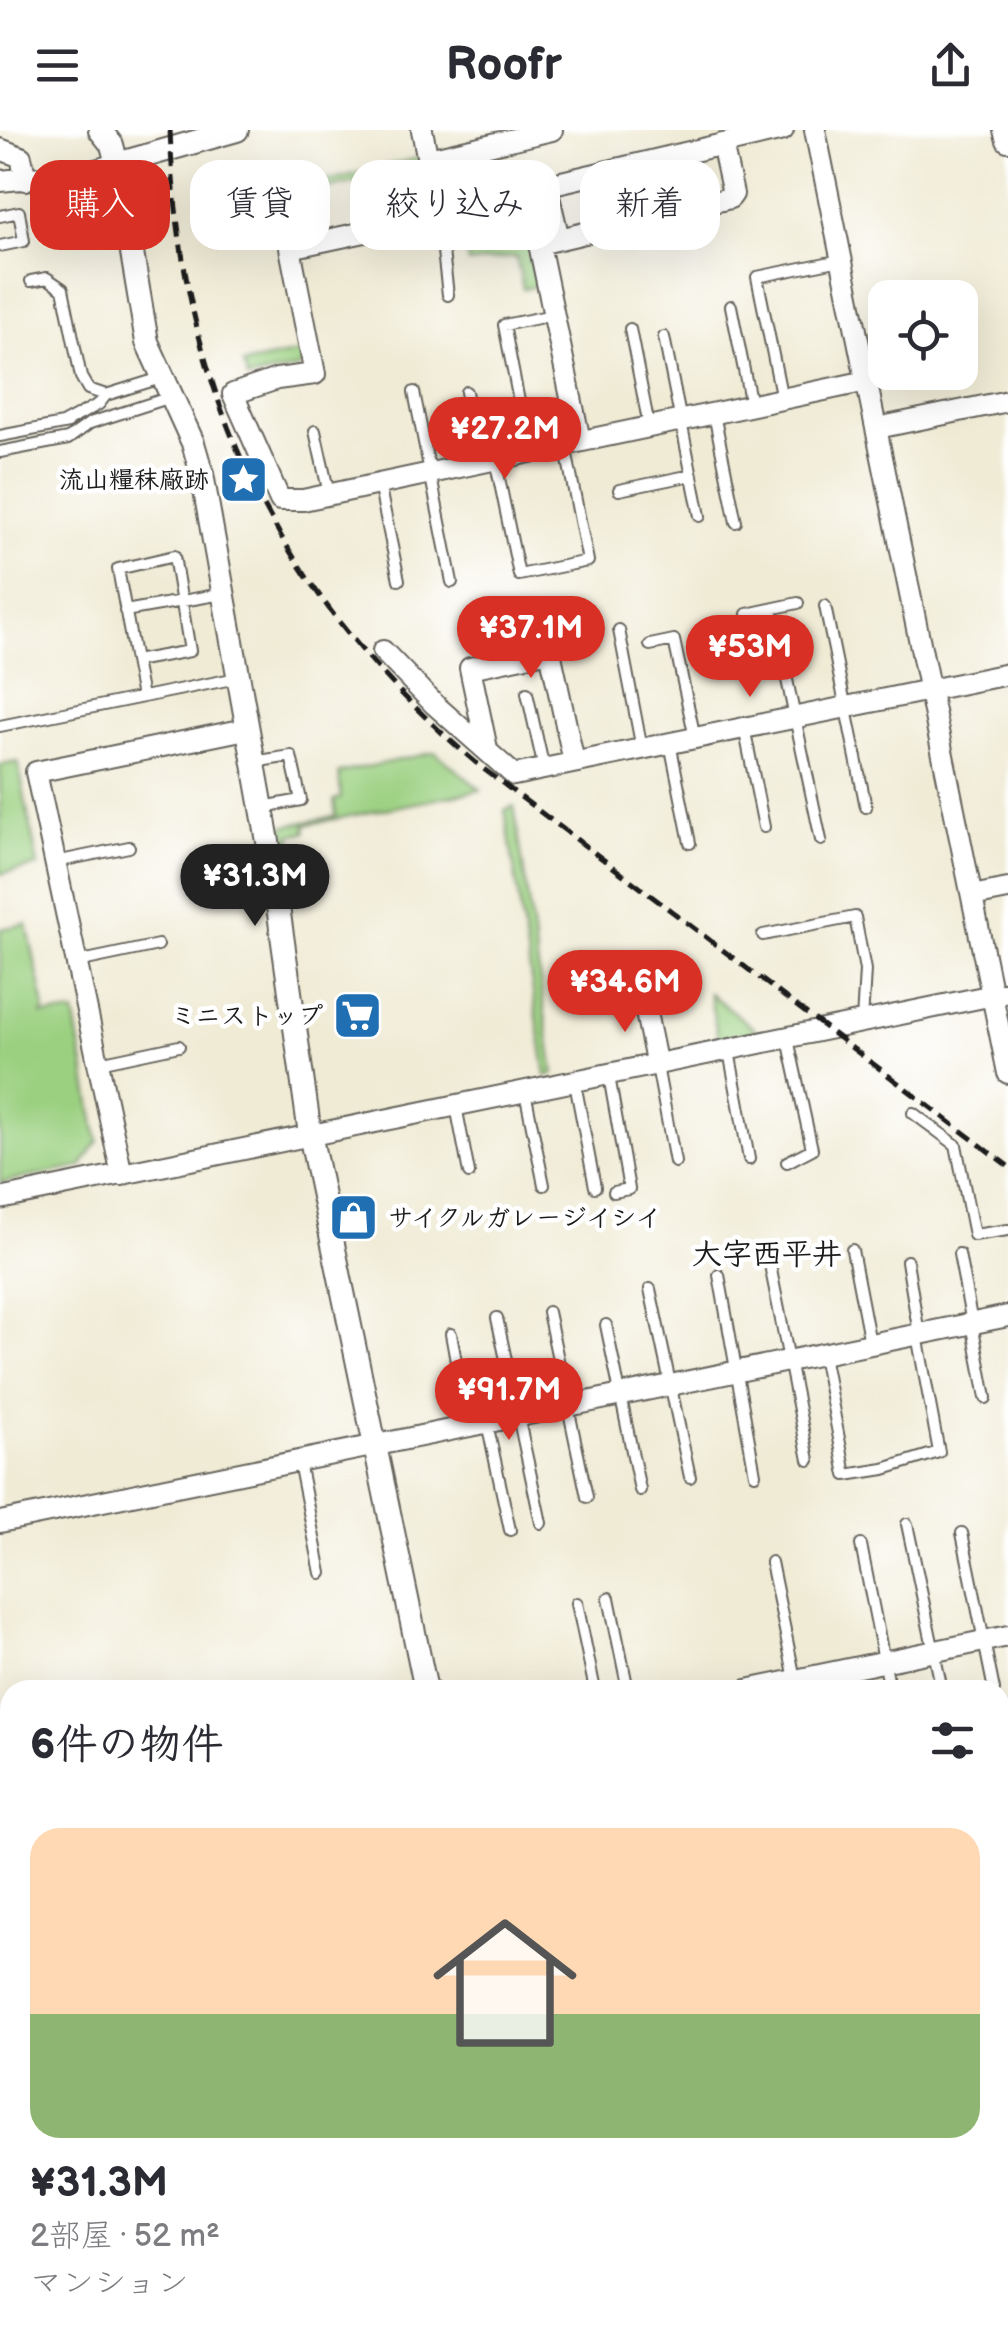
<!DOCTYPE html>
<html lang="ja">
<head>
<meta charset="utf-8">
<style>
  body { margin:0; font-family:"Balsamiq Sans","Klee One",sans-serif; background:#f7f7f7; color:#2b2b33; height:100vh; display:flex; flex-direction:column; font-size:38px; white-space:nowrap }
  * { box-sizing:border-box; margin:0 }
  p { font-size:32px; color:#7c7c81 }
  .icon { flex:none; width:55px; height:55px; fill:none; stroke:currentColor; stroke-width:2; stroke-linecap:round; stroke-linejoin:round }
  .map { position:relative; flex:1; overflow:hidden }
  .panel { position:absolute; left:0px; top:1550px; width:1010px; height:670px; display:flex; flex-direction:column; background:#fff; border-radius:30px 30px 0 0; box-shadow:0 10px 40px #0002 }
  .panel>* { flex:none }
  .banner { position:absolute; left:30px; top:30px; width:950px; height:90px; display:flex; gap:20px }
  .controls { position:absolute; left:868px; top:150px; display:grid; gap:20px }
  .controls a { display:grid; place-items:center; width:110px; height:110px; border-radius:20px; background:#fff; box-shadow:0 10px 40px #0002; font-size:50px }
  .price { position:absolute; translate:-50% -85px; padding:0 22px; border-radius:35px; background:#d93025; color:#fff; font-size:32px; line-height:65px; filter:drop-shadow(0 2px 5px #0008) }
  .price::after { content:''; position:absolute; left:50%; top:60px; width:30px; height:22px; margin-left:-15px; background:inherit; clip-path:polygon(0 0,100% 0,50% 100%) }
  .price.current { background:#222; color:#fff }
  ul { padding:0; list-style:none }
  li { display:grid; align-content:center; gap:20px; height:530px; padding:0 30px }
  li+li { border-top:2px solid #e1e1e2 }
  li span { display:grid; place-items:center; height:310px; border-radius:30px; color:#555 }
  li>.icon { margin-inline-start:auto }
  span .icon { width:180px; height:180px; fill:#fffc; stroke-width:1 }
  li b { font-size:42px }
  h2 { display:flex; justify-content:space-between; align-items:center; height:120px; padding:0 30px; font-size:42px }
  .tag { padding:0 35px; border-radius:30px; background:#fff; box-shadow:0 10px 40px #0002; font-size:35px; line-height:90px }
  .tag.current { background:#d93025; color:#fff }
  header { display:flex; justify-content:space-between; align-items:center; height:130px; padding:0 30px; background:#fff; font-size:45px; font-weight:700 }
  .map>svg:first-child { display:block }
</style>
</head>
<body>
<header><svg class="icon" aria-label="menu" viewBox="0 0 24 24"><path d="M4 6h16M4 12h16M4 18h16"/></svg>Roofr<svg class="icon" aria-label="share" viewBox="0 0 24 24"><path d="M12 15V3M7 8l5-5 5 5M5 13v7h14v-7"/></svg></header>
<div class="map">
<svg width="1008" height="2220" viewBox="0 0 1008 2220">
  <rect width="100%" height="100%" fill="#fff"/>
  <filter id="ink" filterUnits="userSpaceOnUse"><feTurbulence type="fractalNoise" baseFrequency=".01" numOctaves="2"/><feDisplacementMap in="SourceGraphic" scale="20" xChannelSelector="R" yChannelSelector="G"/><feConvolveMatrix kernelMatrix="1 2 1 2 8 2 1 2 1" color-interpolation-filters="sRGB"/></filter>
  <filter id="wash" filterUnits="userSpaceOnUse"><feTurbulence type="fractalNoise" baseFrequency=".0048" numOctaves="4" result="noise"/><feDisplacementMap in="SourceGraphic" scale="40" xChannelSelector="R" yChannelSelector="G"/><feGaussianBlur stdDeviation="2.25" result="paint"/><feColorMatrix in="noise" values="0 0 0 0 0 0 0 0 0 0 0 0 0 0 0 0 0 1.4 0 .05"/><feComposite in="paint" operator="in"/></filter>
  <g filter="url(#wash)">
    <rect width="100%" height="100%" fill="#f0ebd5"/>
    <path fill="#9bd081" stroke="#5c764e" stroke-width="2.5" d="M 422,27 L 423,35 L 253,78 L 251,70 Z
      M 545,78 L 549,98 L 545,105 L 542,155 L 523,159 L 516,127 L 468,133 L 465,109 L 510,102 L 508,86 Z
      M 303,222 L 305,232 L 299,238 L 248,249 L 243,234 Z
      M 435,622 L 481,660 L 305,695 L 306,702 L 291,705 L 295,726 L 289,727 L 284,696 L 336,686 L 334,670 L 341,668 L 339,643 Z
      M 18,632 L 38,736 L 0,744 L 0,635 Z
      M 514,676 L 554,944 L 546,946 L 505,680 Z
      M 27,794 L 45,878 L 42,885 L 74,883 L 98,1011 L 81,1037 L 0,1053 L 0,799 Z
      M 709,863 L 755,899 L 753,907 L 719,913 Z
      M 10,1731 L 10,1962 L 3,1958 L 0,1944 L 0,1733 Z"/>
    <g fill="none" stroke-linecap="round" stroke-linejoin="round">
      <path stroke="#64c2e2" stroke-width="5" d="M 0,2015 L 10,2016"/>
      <path stroke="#64c2e2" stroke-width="32" d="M 0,2006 L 10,2010
        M 50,2210 L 51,2220"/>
    </g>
  </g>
  <g filter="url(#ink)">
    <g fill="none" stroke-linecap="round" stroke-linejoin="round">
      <defs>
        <path id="service" d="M 0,86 L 19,82 L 24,111 L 0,116
          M 435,87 L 440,95 L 448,165
          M 31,151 L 47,148 L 63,159 L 81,247 L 88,259 L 106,265
          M 731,176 L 751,275
          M 630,199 L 649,296
          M 664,207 L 700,386
          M 414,262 L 452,452
          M 466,262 L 481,332
          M 782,269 L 757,147 L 841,130
          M 714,284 L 736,392
          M 64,293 L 99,274 L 106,265 L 161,248
          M 315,301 L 329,364
          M 0,306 L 68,293
          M 0,322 L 68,309 L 90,293 L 171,267
          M 529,322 L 504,195 L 553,185
          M 495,329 L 519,445 L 588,431 L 565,315
          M 379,354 L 399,450
          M 619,360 L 692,345
          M 174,426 L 190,521 L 135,531 L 118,439 Z
          M 825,476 L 866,677
          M 772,479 L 821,710
          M 125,481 L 222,464
          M 747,484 L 798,473
          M 619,500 L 642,619
          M 650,515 L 674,510 L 695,608
          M 135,531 L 142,567
          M 527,563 L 544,639
          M 0,596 L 237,548
          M 744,597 L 764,697
          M 670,613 L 690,713
          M 253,632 L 291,626 L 301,670 L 263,677
          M 55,732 L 129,717
          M 763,805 L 855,787 L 865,840 L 862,892
          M 77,832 L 158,815
          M 729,921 L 749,1029
          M 99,933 L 179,916
          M 657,936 L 675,1032
          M 609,946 L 629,1059 L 614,1062
          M 575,953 L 595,1057
          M 525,962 L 544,1055
          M 456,976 L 469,1043
          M 913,983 L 956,1015 L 974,1105 L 1008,1100
          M 787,1032 L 812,1019 L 788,909
          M 852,1120 L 870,1213
          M 959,1124 L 986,1268
          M 907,1131 L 919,1204
          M 771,1140 L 809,1330
          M 719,1145 L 755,1344
          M 650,1159 L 690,1347
          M 548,1182 L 587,1367
          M 497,1188 L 541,1393
          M 606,1195 L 640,1360
          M 451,1204 L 468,1296
          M 823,1225 L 846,1345 L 884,1339 L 939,1322 L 917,1205
          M 487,1293 L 510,1400
          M 299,1332 L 321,1443
          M 907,1394 L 942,1560
          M 962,1403 L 994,1560
          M 861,1415 L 890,1560
          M 771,1432 L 795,1549
          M 609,1468 L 628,1560
          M 577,1473 L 595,1560
          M 0,1988 L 10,1994"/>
        <path id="minor" d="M 422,0 L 438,81 L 435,87 L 290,118 L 315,244 L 277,249 L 233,264 L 280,370 L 303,370 L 867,251
          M 815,0 L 1008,943
          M 0,19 L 21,27 L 26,50
          M 429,29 L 552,0
          M 0,51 L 84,43 L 117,34
          M 559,109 L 548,62 L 553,54 L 783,0
          M 877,298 L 1008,271
          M 580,311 L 539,114 L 730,68 L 733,64 L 722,14
          M 383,521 L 434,574 L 514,645 L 1008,544
          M 487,619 L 470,538 L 550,521 L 574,632
          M 972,766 L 1008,759
          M 642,863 L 657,936
          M 122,1045 L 36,642 L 246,599
          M 0,1069 L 1008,862
          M 0,1392 L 1008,1186
          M 747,1560 L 1008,1506
          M 0,1715 L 10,1713
          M 1000,1828 L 1008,1827
          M 6,2046 L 10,2077
          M 60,2210 L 61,2220
          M 607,2210 L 656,2220
          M 8,2220 L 24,2210
          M 451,2220 L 452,2210
          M 803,2220 L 811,2210"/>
        <path id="tertiary" d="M 100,0 L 112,15 L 117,34 L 147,212 L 193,313 L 202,344 L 272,734 L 310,1004 L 426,1560
          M 1005,0 L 1008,10
          M 117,34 L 237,0"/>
        <path id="secondary" d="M 0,2045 L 10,2046
          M 939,2210 L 954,2220"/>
        <path id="primary" d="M 1000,2170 L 1008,2160
          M 991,2220 L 1008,2205"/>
      </defs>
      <use href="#service" stroke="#66645d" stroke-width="14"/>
      <use href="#minor" stroke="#66645d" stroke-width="24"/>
      <use href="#tertiary" stroke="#66645d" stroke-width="26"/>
      <use href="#secondary" stroke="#66645d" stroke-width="31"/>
      <use href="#primary" stroke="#66645d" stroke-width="34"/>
      <use href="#service" stroke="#fff" stroke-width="10"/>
      <use href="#minor" stroke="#fff" stroke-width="20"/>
      <use href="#tertiary" stroke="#fff" stroke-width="22"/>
      <use href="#secondary" stroke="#ffe4c6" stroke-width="28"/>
      <use href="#primary" stroke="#febc70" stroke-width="30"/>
      <path stroke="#1c1c1c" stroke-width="5" stroke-dasharray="15 8" stroke-linecap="butt" d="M 170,0 C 181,266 277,466 481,637 L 1008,1036"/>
    </g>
  </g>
  <defs>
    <symbol id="sight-square" viewBox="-11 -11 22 22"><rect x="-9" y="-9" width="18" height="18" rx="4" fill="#1f6fb2" stroke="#fff"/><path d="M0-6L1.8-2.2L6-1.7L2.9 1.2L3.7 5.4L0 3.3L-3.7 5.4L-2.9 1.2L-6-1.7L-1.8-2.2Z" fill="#fff"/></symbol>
    <symbol id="supermarket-square" viewBox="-11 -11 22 22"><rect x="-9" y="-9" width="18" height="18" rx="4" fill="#1f6fb2" stroke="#fff"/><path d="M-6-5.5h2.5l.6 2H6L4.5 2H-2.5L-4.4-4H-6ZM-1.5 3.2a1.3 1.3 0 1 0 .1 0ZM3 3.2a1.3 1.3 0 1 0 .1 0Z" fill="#fff"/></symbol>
    <symbol id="shop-square" viewBox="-11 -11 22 22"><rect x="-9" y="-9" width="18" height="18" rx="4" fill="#1f6fb2" stroke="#fff"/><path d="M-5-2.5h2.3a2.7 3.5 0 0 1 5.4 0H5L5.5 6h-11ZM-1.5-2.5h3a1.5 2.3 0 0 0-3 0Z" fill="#fff"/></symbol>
  </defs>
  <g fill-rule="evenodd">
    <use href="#sight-square" x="216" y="322" width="55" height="55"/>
    <use href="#supermarket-square" x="330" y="858" width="55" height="55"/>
    <use href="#shop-square" x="326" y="1060" width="55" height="55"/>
  </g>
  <g text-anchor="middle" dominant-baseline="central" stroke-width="9" stroke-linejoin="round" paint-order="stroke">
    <g font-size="25" font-weight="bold" fill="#1c1c1c" stroke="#fff" text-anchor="end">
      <text x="209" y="350">流山糧秣廠跡</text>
      <text x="323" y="886">ミニストップ</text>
      <text x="388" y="1088" text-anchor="start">サイクルガレージイシイ</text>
    </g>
    <g font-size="30" font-weight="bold" fill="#1c1c1c" stroke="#fff">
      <text x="767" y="1125">大字西平井</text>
    </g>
  </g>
</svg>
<div class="controls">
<a><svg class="icon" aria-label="locate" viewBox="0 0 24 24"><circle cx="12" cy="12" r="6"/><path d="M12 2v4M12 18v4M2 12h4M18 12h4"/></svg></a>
</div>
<b class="price" style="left:505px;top:352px">¥27.2M</b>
<b class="price" style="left:531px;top:551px">¥37.1M</b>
<b class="price" style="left:750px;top:570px">¥53M</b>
<b class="price current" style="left:255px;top:799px">¥31.3M</b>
<b class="price" style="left:625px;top:905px">¥34.6M</b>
<b class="price" style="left:509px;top:1313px">¥91.7M</b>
<div class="banner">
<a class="tag current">購入</a>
<a class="tag">賃貸</a>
<a class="tag">絞り込み</a>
<a class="tag">新着</a>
</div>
<section class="panel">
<h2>6件の物件<svg class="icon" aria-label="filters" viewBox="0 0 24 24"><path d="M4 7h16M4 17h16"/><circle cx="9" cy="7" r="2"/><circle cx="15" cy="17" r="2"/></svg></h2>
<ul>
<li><span style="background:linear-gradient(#ffd9b3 60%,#8fb573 0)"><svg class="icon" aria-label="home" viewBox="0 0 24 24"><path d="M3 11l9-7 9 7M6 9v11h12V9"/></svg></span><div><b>¥31.3M</b><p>2部屋 · 52 m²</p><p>マンション</p></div></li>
</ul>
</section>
</div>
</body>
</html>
